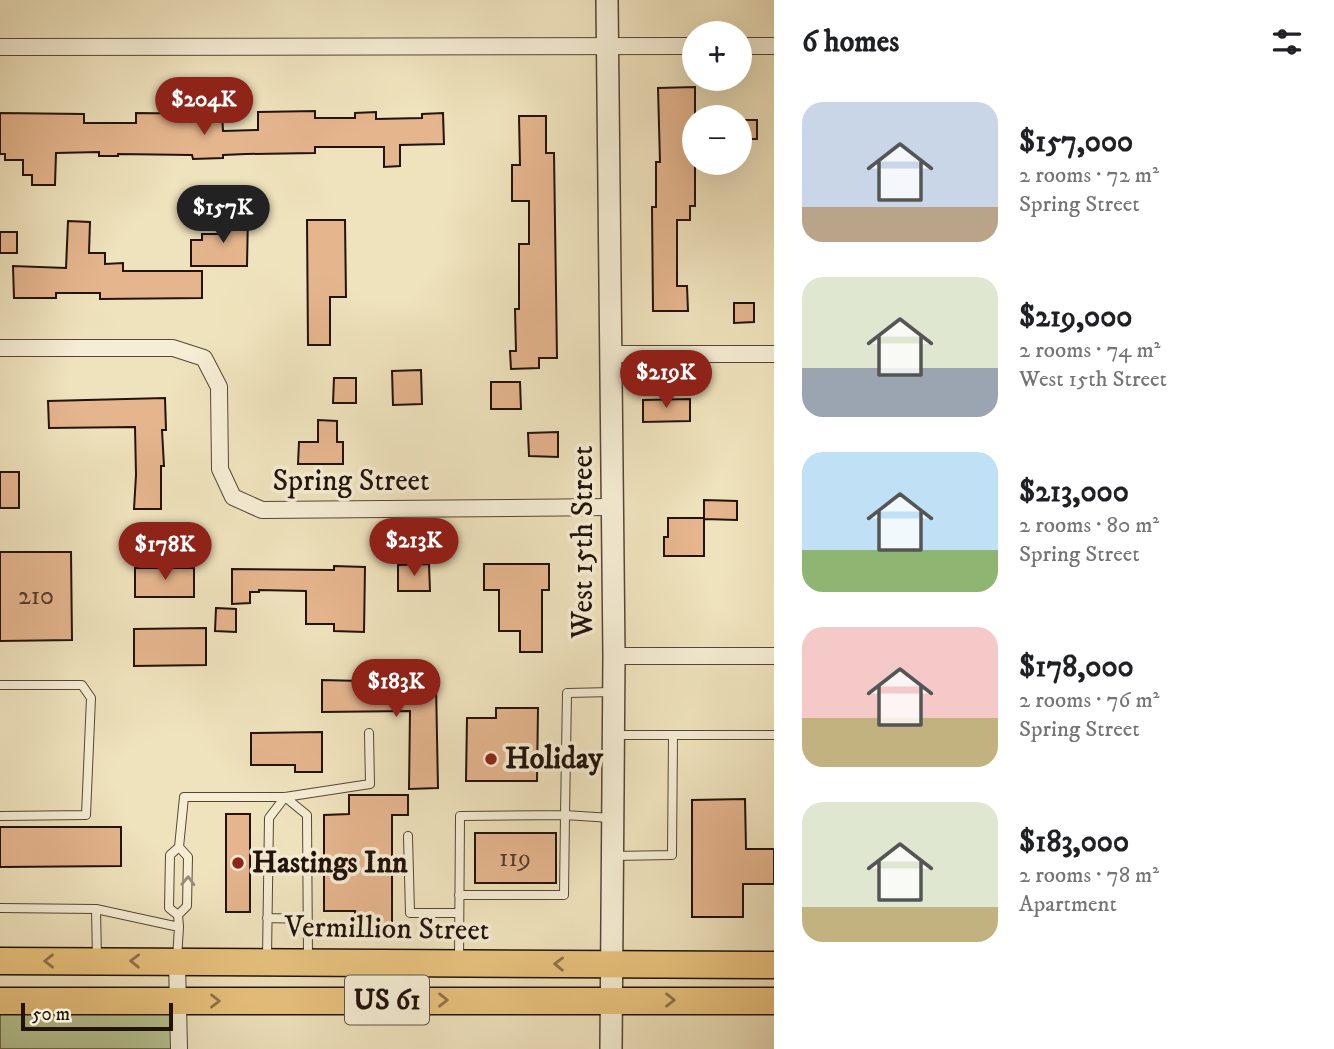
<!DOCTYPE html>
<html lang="en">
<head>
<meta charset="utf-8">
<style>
  body { margin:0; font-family:"IM FELL DW Pica",serif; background:#f2f2f2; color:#202124; height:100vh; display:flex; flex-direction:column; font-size:26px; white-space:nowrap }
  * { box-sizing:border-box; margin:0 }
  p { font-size:23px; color:#757577 }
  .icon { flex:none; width:38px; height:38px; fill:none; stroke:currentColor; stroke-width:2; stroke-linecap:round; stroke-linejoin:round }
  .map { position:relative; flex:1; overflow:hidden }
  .sheet { display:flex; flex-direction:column; background:#fff; width:560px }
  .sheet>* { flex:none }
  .controls { position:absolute; left:682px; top:21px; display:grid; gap:14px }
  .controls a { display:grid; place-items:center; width:70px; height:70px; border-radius:50%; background:#fff; box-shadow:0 7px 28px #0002; font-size:35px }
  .scale { position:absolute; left:21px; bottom:18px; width:152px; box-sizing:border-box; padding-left:7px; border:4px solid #22120a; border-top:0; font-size:19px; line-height:24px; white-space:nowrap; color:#22120a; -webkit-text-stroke:5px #f5edd4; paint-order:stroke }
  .price { position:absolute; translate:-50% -60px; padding:0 16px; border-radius:24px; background:#8f2418; color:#fff; font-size:23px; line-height:46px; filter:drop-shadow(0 2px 4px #0008) }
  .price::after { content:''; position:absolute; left:50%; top:42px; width:21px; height:16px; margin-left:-10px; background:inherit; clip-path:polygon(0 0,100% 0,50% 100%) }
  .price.active { background:#222; color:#fff }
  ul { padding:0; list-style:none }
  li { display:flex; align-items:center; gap:21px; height:175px; padding:0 28px }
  li span { display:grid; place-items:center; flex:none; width:196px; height:140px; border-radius:21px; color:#555 }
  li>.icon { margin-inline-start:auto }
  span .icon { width:84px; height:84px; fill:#fffc; stroke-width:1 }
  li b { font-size:30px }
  h2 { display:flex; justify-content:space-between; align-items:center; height:84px; padding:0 28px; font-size:30px }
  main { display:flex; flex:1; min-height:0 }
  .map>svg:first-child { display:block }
</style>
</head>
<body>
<main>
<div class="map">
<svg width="774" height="1049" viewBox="0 0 774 1049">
  <rect width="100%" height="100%" fill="#efe3bd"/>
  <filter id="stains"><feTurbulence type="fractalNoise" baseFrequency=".00286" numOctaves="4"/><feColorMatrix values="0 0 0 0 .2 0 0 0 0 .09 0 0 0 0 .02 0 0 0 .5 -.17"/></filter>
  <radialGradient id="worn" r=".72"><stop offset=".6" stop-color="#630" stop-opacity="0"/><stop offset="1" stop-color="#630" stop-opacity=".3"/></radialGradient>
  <path fill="#b6c493" stroke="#6c6b4e" stroke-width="2" d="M 0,1001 L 179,1001 L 179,1049 L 0,1049 Z"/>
  <path fill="#e5b58e" stroke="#22120a" stroke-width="2" d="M 695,87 L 695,206 L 690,206 L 690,220 L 677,220 L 677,286 L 687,286 L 688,311 L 653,311 L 652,207 L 656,207 L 656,162 L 660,162 L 658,88 Z
    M 315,111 L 315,118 L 355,118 L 355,113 L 376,112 L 376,119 L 422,118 L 422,114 L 443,113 L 444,144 L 400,145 L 400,166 L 384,167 L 384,147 L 315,147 L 315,153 L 246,154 L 223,155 L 223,158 L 193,159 L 192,155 L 118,154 L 118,156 L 99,156 L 99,152 L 56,153 L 55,185 L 32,185 L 32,175 L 23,175 L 23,160 L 5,160 L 5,154 L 0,154 L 0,113 L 84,114 L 84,123 L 136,123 L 136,113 L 222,114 L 223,131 L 258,130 L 258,112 Z
    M 519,116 L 546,116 L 546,153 L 554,153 L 557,358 L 539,358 L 539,368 L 511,369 L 510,351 L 516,351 L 515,309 L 519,309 L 519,244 L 529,244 L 529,201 L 512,201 L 512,165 L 520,165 Z
    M 740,120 L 757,120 L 757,139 L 740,139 Z
    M 225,214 L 248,214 L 247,266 L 191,266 L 191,240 L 202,240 L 202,234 L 225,234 Z
    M 307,220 L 345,220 L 346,297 L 330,297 L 330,345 L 308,345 Z
    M 68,221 L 90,222 L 89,253 L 105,253 L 105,264 L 123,263 L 123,271 L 202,271 L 202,298 L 100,299 L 100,293 L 56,293 L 56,298 L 14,298 L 13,266 L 66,268 Z
    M 0,232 L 17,232 L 17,253 L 0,253 Z
    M 734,303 L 754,303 L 754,322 L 734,323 Z
    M 421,370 L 422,404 L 393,405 L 392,371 Z
    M 334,378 L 356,378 L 356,403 L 333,403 Z
    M 491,382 L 520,382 L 521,409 L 491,409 Z
    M 165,398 L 166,430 L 162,430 L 164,466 L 161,466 L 161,509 L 134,509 L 136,475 L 135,427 L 49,428 L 48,401 Z
    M 690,399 L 690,421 L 643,422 L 643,400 Z
    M 318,420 L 337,421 L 337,442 L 343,442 L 343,464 L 298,464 L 299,442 L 318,442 Z
    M 558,432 L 558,457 L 529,456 L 528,433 Z
    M 0,472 L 19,472 L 19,508 L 0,508 Z
    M 704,500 L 737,501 L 737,520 L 704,519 L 704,556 L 664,556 L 664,537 L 668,537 L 668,518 L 704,518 Z
    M 0,552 L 71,552 L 72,640 L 0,641 Z
    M 429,564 L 430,591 L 398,591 L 398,565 Z
    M 484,564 L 549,564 L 549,590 L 542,590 L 542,652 L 520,652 L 520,631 L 499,631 L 499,590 L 484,590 Z
    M 334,566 L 365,567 L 364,632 L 334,631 L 334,624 L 306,624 L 306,591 L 259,590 L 259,592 L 250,592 L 250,603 L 232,604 L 232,569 L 334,570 Z
    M 135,568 L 194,568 L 194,597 L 135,597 Z
    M 216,608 L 236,609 L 236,632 L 215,631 Z
    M 206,628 L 206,665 L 134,666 L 134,629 Z
    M 322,680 L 361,681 L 361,686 L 436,684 L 438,788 L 409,789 L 410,711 L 322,712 Z
    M 496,708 L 538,708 L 537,781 L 466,781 L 467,718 L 496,718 Z
    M 322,732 L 322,772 L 295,772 L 295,765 L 251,765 L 251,733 Z
    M 349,795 L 408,795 L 408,815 L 392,815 L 392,934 L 355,934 L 355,911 L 324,911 L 324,815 L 349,814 Z
    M 745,799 L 746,849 L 774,849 L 774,884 L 743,884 L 743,917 L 692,917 L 692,800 Z
    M 226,814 L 250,814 L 250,912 L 226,912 Z
    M 0,827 L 121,827 L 121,866 L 0,867 Z
    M 475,833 L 556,833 L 556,883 L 475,883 Z"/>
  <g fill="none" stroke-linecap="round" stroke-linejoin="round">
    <defs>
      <path id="service" d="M 0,685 L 82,685 L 91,698 L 86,815 L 0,816
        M 616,735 L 774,735
        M 611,818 L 565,815 L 567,693 L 613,692
        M 408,836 L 410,913 L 459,913
        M 613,856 L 672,855 L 673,735
        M 0,908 L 96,909 L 97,958
        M 96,909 L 179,927 L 177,959
        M 178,915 L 187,906 L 188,857 L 179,847
        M 267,918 L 307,919
        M 179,927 L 178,915 L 169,908 L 170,855 L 179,847 L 184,797 L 285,797 L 370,784 L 369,733
        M 267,957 L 269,818 L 285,797 L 307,815 L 308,958
        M 459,960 L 460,816 L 565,815 L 564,895 L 459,895"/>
      <path id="minor" d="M 740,46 L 774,46
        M 0,47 L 695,46
        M 0,348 L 173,348 L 204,358 L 219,387 L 220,469 L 233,497 L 262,510 L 613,507
        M 611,354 L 774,354
        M 614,656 L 774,656
        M 177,962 L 179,1049"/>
      <path id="tertiary" d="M 607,0 L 614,656 L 611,1049"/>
      <path id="trunk" d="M 0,961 L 774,965
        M 0,1001 L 774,1001"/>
    </defs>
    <use href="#service" stroke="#554637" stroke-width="10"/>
    <use href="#minor" stroke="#554637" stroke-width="18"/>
    <use href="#tertiary" stroke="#554637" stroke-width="24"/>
    <use href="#trunk" stroke="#22120a" stroke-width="29"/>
    <use href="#service" stroke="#f5edd4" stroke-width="8"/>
    <use href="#minor" stroke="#f5edd4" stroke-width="16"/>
    <use href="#tertiary" stroke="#f5edd4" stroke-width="21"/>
    <use href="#trunk" stroke="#e8c27e" stroke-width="26"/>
  </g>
  <defs><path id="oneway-chevron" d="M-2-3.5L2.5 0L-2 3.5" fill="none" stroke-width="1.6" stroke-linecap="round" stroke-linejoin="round" transform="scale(1.75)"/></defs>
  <use stroke="#968a79" href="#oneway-chevron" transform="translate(188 881) rotate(-88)"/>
  <g stroke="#8f734a">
    <use href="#oneway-chevron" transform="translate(49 961) rotate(180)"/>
    <use href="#oneway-chevron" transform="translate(135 961) rotate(-179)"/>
    <use href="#oneway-chevron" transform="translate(559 964) rotate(-179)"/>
    <use href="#oneway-chevron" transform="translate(443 1000)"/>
    <use href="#oneway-chevron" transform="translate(670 1000)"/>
    <use href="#oneway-chevron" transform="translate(215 1001)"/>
  </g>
  <g fill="#8f2418" stroke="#f5edd4" stroke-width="2.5">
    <circle cx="491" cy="759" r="7"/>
    <circle cx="238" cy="863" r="7"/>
  </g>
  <g text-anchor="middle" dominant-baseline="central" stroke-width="7" stroke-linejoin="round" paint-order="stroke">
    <g font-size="26" fill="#533b2b">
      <text x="36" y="596">210</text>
      <text x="515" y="858">119</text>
    </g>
    <rect fill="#f5edd4" stroke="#615447" stroke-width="2" x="345" y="975.5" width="84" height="49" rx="5"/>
    <g font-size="28" font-weight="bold" fill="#22120a">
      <text x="387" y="1000">US 61</text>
    </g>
    <g font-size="30" fill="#22120a" stroke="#f5edd4">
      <text x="351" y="481">Spring Street</text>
      <text transform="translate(583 542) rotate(-90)">West 15th Street</text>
      <text transform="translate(387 929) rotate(1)">Vermillion Street</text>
    </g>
    <g font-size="30" font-weight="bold" fill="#22120a" stroke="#f5edd4" text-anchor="start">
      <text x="505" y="759">Holiday</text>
      <text x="252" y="863">Hastings Inn</text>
    </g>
  </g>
  <rect width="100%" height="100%" filter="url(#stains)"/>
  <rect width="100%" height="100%" fill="url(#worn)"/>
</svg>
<div class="controls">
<a>+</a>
<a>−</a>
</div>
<div class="scale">50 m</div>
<b class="price" style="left:204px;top:137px">$204K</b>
<b class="price active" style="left:223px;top:245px">$157K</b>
<b class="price" style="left:666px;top:410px">$219K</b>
<b class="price" style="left:414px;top:578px">$213K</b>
<b class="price" style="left:165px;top:582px">$178K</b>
<b class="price" style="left:396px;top:719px">$183K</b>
</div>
<section class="sheet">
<h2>6 homes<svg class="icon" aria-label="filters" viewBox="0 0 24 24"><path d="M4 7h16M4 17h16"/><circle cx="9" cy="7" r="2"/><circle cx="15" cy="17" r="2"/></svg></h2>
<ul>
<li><span style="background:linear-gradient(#c9d6e8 75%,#b9a48a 0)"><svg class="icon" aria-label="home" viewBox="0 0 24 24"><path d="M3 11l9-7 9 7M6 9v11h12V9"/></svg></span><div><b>$157,000</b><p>2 rooms · 72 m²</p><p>Spring Street</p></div></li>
<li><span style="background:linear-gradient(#dfe7d0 65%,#9aa5b1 0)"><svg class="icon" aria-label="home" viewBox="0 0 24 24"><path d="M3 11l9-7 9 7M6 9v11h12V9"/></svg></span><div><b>$219,000</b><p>2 rooms · 74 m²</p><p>West 15th Street</p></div></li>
<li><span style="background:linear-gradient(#bfe0f5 70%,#8fb573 0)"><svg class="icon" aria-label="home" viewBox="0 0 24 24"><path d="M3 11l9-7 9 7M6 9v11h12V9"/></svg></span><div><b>$213,000</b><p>2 rooms · 80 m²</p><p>Spring Street</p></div></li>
<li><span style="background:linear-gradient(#f6c9c9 65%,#c2b280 0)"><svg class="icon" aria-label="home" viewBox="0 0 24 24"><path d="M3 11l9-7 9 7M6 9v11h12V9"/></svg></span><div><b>$178,000</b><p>2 rooms · 76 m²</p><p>Spring Street</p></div></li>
<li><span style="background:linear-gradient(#dfe7d0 75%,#c2b280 0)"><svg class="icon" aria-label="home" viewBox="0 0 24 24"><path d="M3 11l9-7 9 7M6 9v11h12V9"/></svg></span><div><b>$183,000</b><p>2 rooms · 78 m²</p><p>Apartment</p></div></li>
</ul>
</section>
</main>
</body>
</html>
